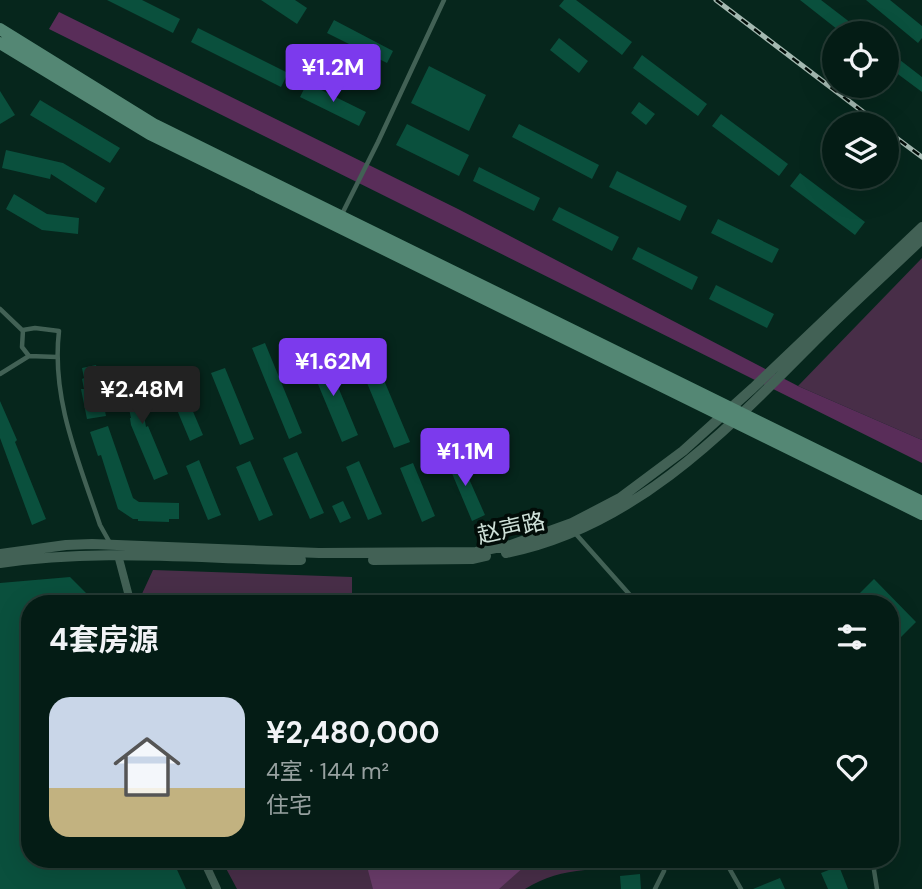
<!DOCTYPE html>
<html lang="zh">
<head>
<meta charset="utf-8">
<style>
  body { margin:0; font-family:"DM Sans","Noto Sans SC",sans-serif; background:#0d251e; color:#f1f3f6; height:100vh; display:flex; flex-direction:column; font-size:26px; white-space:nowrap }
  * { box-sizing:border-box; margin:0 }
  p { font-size:23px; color:#97a1a0 }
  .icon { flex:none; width:38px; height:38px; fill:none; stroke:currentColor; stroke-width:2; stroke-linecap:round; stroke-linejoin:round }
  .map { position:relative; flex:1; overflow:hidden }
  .drawer { position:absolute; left:21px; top:595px; width:878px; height:273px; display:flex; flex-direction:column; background:#041c15; border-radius:28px; box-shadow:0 7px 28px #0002,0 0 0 2px #253a34 }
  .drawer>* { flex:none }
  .fabs { position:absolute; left:822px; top:21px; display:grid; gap:14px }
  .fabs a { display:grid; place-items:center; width:77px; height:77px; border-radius:50%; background:#041c15; box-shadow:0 7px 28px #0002,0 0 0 2px #253a34; font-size:35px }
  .price { position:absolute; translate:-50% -60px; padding:0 16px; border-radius:7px; background:#7c3aed; color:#fff; font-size:23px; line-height:46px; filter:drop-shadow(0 2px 4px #0008) }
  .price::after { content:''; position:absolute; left:50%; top:42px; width:21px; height:16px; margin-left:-10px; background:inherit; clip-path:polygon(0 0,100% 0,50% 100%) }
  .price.current { background:#222; color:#fff }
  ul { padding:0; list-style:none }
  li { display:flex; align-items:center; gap:21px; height:175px; padding:0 28px }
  li span { display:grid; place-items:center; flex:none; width:196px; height:140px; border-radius:21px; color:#555 }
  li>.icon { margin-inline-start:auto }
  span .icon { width:84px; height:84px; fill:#fffc; stroke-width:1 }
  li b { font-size:30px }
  h2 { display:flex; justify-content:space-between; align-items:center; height:84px; padding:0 28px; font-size:30px }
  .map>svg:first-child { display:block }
</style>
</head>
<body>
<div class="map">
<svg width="922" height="889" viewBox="0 0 922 889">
  <rect width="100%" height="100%" fill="#06261c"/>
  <path fill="#482e48" d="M 922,258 L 922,440 L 798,386 Z
    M 153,570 L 352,577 L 352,604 L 143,604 L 141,596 Z
    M 221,859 L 596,859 L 585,870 C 562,872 545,877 525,889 L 237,889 Z"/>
  <path fill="#6a3c6a" d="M 365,859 L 533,859 L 499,889 L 373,889 Z"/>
  <path fill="#592d59" d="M 59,12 L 458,209 L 798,386 L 922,440 L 922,463 L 49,29 Z"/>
  <path fill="#0a503d" d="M 107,0 L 142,0 L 180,19 L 173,33 Z
    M 261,0 L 295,0 L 307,8 L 297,24 Z
    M 564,0 L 576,0 L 632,42 L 622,55 L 559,6 Z
    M 800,0 L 821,0 L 864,33 L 842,33 Z
    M 866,0 L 890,0 L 922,26 L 922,38 L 918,43 Z
    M 334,20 L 393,51 L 387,63 L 327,33 Z
    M 198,28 L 288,73 L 281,87 L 191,42 Z
    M 559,38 L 588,61 L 579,73 L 550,50 Z
    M 317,47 L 335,56 L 328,70 L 310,60 Z
    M 887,50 L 922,77 L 922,92 L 887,66 Z
    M 642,55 L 707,104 L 698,116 L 633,68 Z
    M 429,66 L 486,95 L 469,131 L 411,103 Z
    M 307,83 L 366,112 L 359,126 L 300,97 Z
    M 0,91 L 15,115 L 0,124 Z
    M 40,100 L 120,148 L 110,163 L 30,115 Z
    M 639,102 L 655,114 L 646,125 L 631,113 Z
    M 721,114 L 788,164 L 779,176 L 712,126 Z
    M 407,124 L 469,155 L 459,176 L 396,145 Z
    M 519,124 L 599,165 L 592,179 L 512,137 Z
    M 6,150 L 63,163 L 105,188 L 96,203 L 51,174 L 50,179 L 2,168 Z
    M 479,167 L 540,198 L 534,211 L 473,181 Z
    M 617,171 L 687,206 L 680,221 L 609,187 Z
    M 800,173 L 865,222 L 855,235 L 790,186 Z
    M 14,194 L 47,214 L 79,218 L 78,234 L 42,230 L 6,209 Z
    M 559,207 L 619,237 L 612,251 L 552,220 Z
    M 718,219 L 779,249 L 772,263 L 711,233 Z
    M 638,247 L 698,277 L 692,290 L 632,259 Z
    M 716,285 L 774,314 L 767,328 L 709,299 Z
    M 265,343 L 302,433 L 289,439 L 252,348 Z
    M 370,347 L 410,442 L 394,448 L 355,354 Z
    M 324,353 L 358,435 L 342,442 L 308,360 Z
    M 96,365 L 106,416 L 87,419 L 81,389 L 84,389 L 82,379 L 84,378 L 82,368 Z
    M 225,368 L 254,439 L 240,445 L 211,373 Z
    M 136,370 L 146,427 L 148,426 L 168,474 L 154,480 L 131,425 L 130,418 L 131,418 L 121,372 Z
    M 180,381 L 203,435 L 190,441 L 167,386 Z
    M 0,401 L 17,440 L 15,442 L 46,519 L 32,525 L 0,438 Z
    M 108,426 L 133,498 L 139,502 L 179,503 L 179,519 L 169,519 L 169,522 L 138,521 L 138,519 L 133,519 L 118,509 L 101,455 L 98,456 L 90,432 Z
    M 297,452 L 324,513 L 310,519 L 283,458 Z
    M 458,454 L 485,515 L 472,521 L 446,459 Z
    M 199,460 L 221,515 L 208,520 L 186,466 Z
    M 250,461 L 273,515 L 259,521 L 236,467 Z
    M 359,461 L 382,514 L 368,520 L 346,467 Z
    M 413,463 L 435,516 L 422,522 L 400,468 Z
    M 343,501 L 351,518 L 340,523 L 332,506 Z
    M 70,577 L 97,604 L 30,604 L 30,859 L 172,859 L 186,889 L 0,889 L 0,583 Z
    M 874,579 L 916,622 L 891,647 L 891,604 L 849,604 Z
    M 839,866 L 848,889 L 828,889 L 821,873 Z
    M 640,874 L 641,889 L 621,889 L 620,876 Z
    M 780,878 L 785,889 L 753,889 Z"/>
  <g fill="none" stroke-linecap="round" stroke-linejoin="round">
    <path stroke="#426155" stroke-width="4.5" d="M 342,214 L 378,142 L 444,0
      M 0,309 L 22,330
      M 57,357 L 29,356 L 22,347 L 23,330 L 35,328 L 59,331 C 51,399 79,462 100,525 L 110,543
      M 0,374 L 29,356
      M 575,533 L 638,604
      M 724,859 L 741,889
      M 876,859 L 874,870 L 877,889
      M 655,889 L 664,871 L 665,859"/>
    <path stroke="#426155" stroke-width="8" d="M 118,555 L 131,604
      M 203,859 L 217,889"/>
    <path stroke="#426155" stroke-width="10" d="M 506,553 C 632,528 723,434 810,346 C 846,309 885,275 922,239
      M 0,554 L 66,545 L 92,544 L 319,553 L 476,552 L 511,545 L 572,523 L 620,498 L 683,451 L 753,388 L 922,227
      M 373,560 L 473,559 L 486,556
      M 0,563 C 100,548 201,559 301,560"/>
    <path stroke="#548774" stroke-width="12" d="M 0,29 L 155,125 L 922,502
      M 0,43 L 150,134 L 922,514"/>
    <defs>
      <path id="rail" d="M 716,0 L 879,124
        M 887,131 L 922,157"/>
    </defs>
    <use href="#rail" stroke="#a4b9b1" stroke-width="5"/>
    <use href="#rail" stroke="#020c08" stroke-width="2.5" stroke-dasharray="8" stroke-linecap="butt"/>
  </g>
  <g text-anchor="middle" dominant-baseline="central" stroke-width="7" stroke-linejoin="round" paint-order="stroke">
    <g font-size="23" fill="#cee0d8" stroke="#020c08">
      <text transform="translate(511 528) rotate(-13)">赵声路</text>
    </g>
  </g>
</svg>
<div class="fabs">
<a><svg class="icon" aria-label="locate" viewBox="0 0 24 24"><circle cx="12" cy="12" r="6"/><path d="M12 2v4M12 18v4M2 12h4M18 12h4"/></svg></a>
<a><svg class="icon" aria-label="layers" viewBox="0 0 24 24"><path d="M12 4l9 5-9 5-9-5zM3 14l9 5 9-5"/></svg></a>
</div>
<b class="price" style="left:333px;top:104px">¥1.2M</b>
<b class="price" style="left:333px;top:398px">¥1.62M</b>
<b class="price current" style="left:142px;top:426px">¥2.48M</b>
<b class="price" style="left:465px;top:488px">¥1.1M</b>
<section class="drawer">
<h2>4套房源<svg class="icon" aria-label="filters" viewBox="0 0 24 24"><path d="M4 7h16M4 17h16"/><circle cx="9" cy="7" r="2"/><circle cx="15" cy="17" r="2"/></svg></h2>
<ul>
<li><span style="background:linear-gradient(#c9d6e8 65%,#c2b280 0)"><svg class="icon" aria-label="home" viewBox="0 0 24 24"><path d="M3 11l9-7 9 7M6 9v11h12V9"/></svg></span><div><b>¥2,480,000</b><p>4室 · 144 m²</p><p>住宅</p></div><svg class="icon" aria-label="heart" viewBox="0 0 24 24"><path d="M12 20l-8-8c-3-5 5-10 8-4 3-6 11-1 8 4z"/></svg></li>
</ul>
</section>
</div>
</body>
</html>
